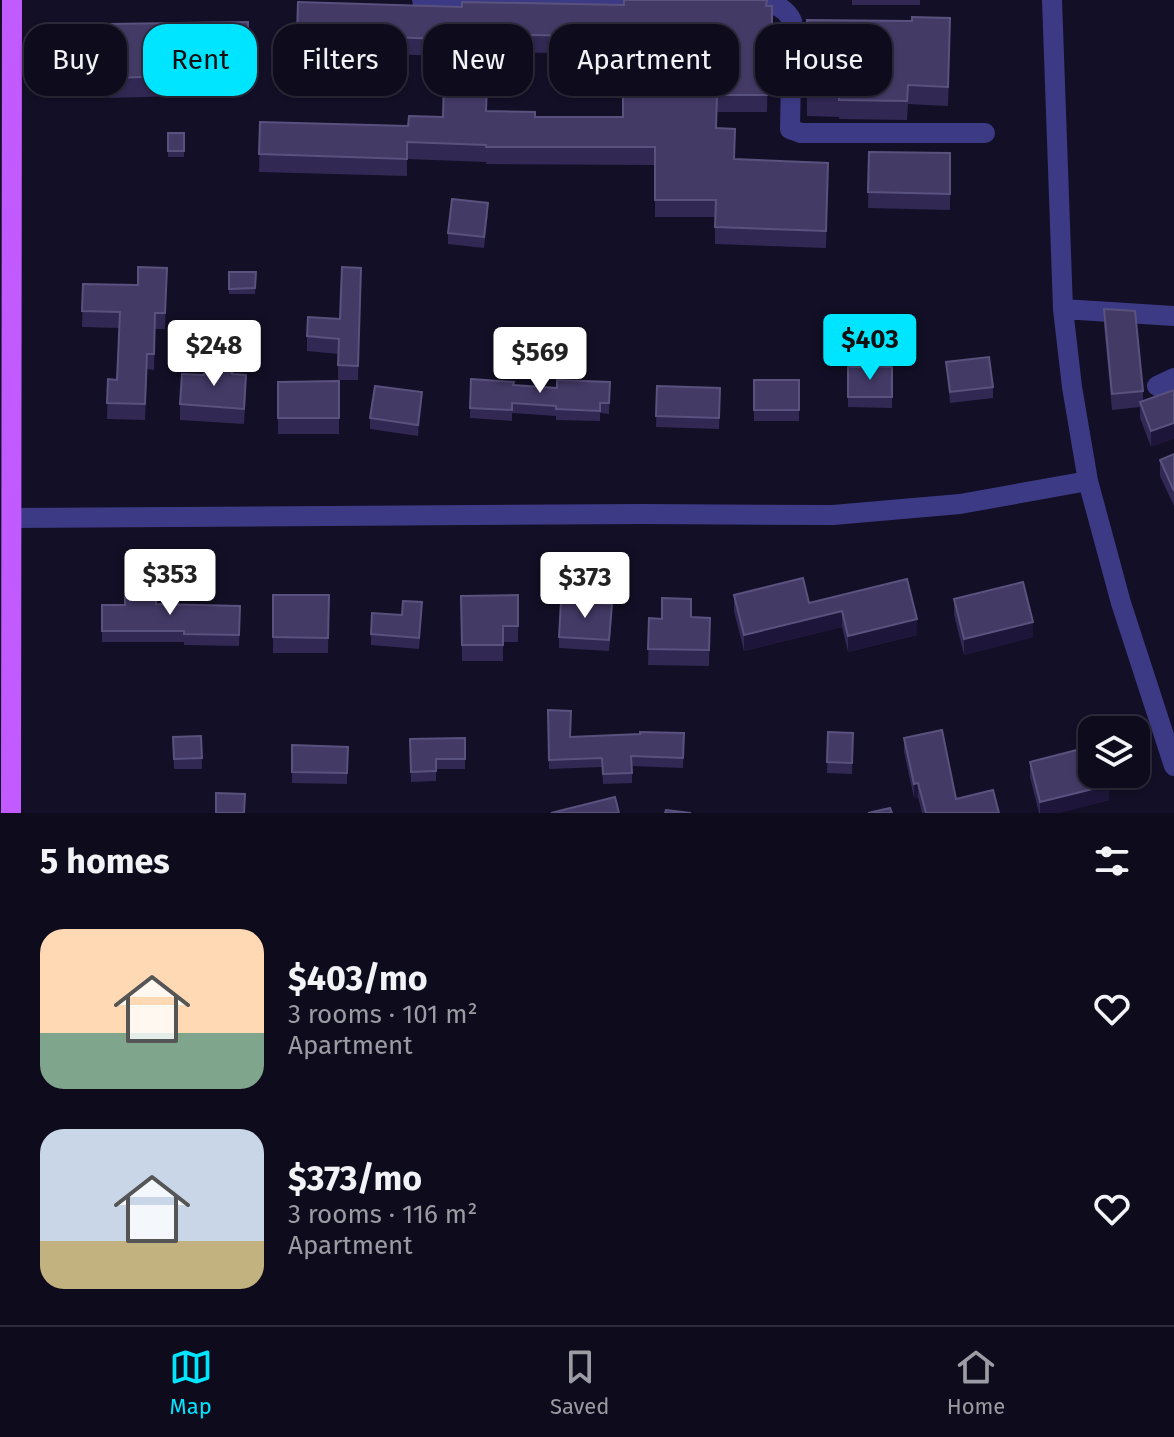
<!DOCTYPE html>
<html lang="en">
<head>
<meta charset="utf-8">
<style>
  body { margin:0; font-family:"Fira Sans",sans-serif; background:#171425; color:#f1f3f6; height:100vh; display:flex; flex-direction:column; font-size:30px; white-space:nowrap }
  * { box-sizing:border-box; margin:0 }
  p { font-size:26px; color:#9b9ba3 }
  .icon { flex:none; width:44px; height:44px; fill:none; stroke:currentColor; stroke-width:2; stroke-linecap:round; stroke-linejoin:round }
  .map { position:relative; height:813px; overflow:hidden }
  .drawer { display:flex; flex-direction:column; background:#0e0b1c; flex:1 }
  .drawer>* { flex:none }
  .guide { position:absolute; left:24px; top:24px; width:1126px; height:72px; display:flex; gap:16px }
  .tools { position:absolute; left:1078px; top:716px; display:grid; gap:16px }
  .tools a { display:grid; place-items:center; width:72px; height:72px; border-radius:16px; background:#0e0b1c; box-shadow:0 2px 6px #0004,0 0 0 2px #2e2b3b; font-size:40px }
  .price { position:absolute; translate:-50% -68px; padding:0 18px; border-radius:8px; background:#fff; color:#222; font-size:26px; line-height:52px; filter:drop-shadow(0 2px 4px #0008) }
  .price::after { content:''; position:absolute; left:50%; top:48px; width:24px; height:18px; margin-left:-12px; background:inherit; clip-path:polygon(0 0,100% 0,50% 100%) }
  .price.selected { background:#00e5ff; color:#111 }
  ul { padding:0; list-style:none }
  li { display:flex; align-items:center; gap:24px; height:200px; padding:0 40px }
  li span { display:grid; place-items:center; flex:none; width:224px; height:160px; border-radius:24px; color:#555 }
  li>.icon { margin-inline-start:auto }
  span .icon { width:96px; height:96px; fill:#fffc; stroke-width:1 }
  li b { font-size:34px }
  h2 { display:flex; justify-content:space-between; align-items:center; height:96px; padding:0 40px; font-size:34px }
  .chip { padding:0 28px; border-radius:24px; background:#0e0b1c; box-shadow:0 2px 6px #0004,0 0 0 2px #2e2b3b; font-size:28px; line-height:72px }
  .chip.selected { background:#00e5ff; color:#111 }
  .tabs { display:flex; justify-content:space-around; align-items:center; height:112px; border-top:2px solid #2e2b3b; background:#0e0b1c; font-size:22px; color:#9b9ba3 }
  .tabs a { display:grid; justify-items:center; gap:4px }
  .tabs .selected { color:#00e5ff }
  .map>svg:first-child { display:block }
</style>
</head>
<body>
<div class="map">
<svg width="1174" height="813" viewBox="0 0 1174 813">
  <rect width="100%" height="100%" fill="#130f26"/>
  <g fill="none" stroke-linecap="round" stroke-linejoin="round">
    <path stroke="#3d3a85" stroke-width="20" d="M 422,0 L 649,2
      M 1052,0 L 1063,309 L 1072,387 L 1088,481 L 1121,603 L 1174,766
      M 741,3 C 763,4 782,0 792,21 L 790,129 L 801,133 L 985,133
      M 1063,309 L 1174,316
      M 1157,386 L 1174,378
      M 12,518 L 643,514 L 833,515 L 960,504 L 1088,481"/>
    <path stroke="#c25bff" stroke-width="20" d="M 11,813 L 12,0"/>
  </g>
  <path fill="#312854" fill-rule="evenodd" d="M 852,0 L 920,0 L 920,5 L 852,5 Z
    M 298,2 L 462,7 L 624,5 L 772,6 L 772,70 L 768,70 L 767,112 L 717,112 L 717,128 L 735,159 L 828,180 L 826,248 L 715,244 L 715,217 L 655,217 L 655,165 L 486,164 L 486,162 L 407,159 L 407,176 L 259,172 L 260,122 L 408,126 L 443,117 L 445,56 L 297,51 ZM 489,52 L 623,54 L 623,117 L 535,117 L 486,111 Z
    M 807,20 L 950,37 L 948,106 L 908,104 L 907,120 L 839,119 L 839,117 L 807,116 Z
    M 248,22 L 247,94 L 109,98 L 107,24 Z
    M 168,133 L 184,133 L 184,157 L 168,157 Z
    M 869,152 L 950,153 L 950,210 L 868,208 Z
    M 488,214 L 484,248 L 448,244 L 448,233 Z
    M 167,268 L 165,329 L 155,329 L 154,370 L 147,369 L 145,420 L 107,419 L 108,379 L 117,380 L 119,328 L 82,327 L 83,284 L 138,285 Z
    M 361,268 L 358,380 L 338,380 L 338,354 L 307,351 L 307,336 L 340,319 Z
    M 229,272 L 256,272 L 255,294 L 229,294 Z
    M 1104,309 L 1143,391 L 1143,401 L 1174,390 L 1151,447 L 1140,418 L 1140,407 L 1112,410 L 1104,325 Z
    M 946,362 L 993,387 L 993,398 L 950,403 Z
    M 848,367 L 892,367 L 892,408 L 848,407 Z
    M 204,375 L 246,390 L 244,424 L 180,420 L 180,404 Z
    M 754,380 L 799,380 L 799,421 L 754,421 Z
    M 339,381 L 339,434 L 278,434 L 278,382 Z
    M 610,382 L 609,414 L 600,413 L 600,421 L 556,420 L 556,416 L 512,413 L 512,421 L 470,418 L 470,408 L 513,385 L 557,388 Z
    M 657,386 L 720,388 L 719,429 L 656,427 Z
    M 422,403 L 418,436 L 370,429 L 370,418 Z
    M 1174,454 L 1174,506 L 1160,476 L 1160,460 Z
    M 273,595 L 329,595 L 328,653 L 273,653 Z
    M 518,595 L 518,642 L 503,642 L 503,661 L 462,661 L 461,596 Z
    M 734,595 L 809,603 L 917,635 L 848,652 L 842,627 L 744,651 L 734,611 Z
    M 954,599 L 1033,637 L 964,655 L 954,615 Z
    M 156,604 L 240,606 L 239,646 L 184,645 L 184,642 L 102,642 L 102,605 Z
    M 422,613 L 419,649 L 371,645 L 371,634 L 402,615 Z
    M 612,615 L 609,651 L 559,648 L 559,637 Z
    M 691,617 L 710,618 L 709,666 L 648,665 L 649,618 Z
    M 548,710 L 570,737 L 684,733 L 683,768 L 632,766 L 632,783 L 603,784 L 602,767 L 549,769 Z
    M 828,732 L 853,733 L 852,774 L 827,773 Z
    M 201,736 L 202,769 L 174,769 L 173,737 Z
    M 465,738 L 465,769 L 436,769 L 436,781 L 411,782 L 410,739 Z
    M 904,738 L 956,799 L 999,813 L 922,813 L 918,797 L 914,798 L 904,752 Z
    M 292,745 L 348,747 L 347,784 L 292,783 Z
    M 1030,762 L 1109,800 L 1058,813 L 1039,813 L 1030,777 Z"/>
  <path fill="#1d163a" d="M 422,392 L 422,403 L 418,436 L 418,425 Z
    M 1174,423 L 1174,439 L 1151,447 L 1151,431 Z
    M 842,611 L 842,627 L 744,651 L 744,635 Z
    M 917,619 L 917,635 L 848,652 L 848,636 Z
    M 1033,622 L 1033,637 L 964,655 L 964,639 Z
    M 918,783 L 918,797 L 914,798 L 914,784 Z
    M 1109,785 L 1109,800 L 1058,813 L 1040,813 L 1040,802 Z"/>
  <path fill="#433a66" stroke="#5a527e" stroke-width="2" fill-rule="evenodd" d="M 624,0 L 767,0 L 766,6 L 772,6 L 772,53 L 768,52 L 767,95 L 717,95 L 716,128 L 735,129 L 734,159 L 828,163 L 826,231 L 715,227 L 716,200 L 655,200 L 655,147 L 486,147 L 486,145 L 407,142 L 407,159 L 259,154 L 260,122 L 408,126 L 409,116 L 443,117 L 445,39 L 297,34 L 298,2 L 462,7 L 462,2 L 624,5 ZM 489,34 L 623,37 L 623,117 L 535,117 L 535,112 L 486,111 Z
    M 912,17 L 950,18 L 948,87 L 908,85 L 907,101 L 839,100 L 839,97 L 807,97 L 807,20 L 912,21 Z
    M 248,22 L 247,74 L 109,78 L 107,24 Z
    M 168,133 L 184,133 L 184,151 L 168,151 Z
    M 869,152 L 950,153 L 950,194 L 868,192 Z
    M 452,199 L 488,203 L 484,237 L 448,233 Z
    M 138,267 L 167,268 L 165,313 L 155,313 L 154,354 L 147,354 L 145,404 L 107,403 L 108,379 L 117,380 L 120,312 L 82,311 L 83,284 L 138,285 Z
    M 342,267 L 361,268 L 358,366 L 338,365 L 339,339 L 307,336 L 308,317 L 340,319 Z
    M 229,272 L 256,272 L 255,288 L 229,289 Z
    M 1104,309 L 1135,311 L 1143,391 L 1112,394 Z
    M 989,357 L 993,387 L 950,392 L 946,362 Z
    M 205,363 L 233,364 L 232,374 L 246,375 L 244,409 L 180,404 L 182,374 L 204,375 Z
    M 848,367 L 892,367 L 892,397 L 848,397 Z
    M 471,379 L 514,382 L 513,385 L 557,388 L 557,380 L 610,382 L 609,403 L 600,403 L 600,411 L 556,409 L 556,406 L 512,403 L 512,410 L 470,408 Z
    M 754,380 L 799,380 L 799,410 L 754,410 Z
    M 339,381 L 339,418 L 278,418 L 278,382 Z
    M 375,386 L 422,392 L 418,425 L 370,418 Z
    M 657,386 L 720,388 L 719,418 L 656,416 Z
    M 1174,390 L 1174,423 L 1151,431 L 1140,402 Z
    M 1174,454 L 1174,491 L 1160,460 Z
    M 803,578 L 809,603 L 907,579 L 917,619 L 848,636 L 842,611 L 744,635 L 734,595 Z
    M 1023,582 L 1033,622 L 964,639 L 954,599 Z
    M 125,595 L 157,595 L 156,604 L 240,606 L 239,635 L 184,634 L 184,631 L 102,631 L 102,605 L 125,605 Z
    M 273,595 L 329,595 L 328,638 L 273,637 Z
    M 518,595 L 518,626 L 503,626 L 503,645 L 462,645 L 461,596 Z
    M 662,598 L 691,599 L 691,617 L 710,618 L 709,650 L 648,649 L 649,618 L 662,619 Z
    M 403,601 L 422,602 L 419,638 L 371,634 L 372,613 L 402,615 Z
    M 561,601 L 612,604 L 609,640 L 559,637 Z
    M 548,710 L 571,711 L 570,737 L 640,734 L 640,732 L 684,733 L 683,758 L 631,756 L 632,773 L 603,774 L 602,758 L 549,760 Z
    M 942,730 L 956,799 L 993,790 L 999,813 L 926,813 L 918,783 L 914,784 L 904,738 Z
    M 828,732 L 853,733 L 852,763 L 827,762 Z
    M 201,736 L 202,758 L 174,759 L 173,737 Z
    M 465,738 L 465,759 L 436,759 L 436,771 L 411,772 L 410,739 Z
    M 292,745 L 348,747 L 347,773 L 292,772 Z
    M 1092,746 L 1092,774 L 1106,774 L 1109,785 L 1040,802 L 1030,762 Z
    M 216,793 L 245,794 L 244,813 L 216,813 Z
    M 615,797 L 619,813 L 551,813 Z
    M 890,808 L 892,813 L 868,813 Z
    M 666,810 L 691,813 L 665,813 Z"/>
</svg>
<div class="tools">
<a><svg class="icon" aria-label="layers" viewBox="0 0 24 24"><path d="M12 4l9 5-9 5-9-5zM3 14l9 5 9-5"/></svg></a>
</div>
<b class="price selected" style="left:870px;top:382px">$403</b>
<b class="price" style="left:214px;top:388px">$248</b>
<b class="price" style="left:540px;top:395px">$569</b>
<b class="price" style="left:170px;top:617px">$353</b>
<b class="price" style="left:585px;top:620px">$373</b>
<div class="guide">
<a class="chip">Buy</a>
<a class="chip selected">Rent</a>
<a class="chip">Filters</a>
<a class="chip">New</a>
<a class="chip">Apartment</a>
<a class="chip">House</a>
</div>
</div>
<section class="drawer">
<h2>5 homes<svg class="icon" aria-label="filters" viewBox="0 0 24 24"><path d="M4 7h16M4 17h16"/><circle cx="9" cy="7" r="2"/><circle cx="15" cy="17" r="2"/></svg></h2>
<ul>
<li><span style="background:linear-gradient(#ffd9b3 65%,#7fa58c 0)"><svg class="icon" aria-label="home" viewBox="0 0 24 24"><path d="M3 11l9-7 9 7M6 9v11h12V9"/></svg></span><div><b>$403/mo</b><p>3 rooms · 101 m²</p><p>Apartment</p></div><svg class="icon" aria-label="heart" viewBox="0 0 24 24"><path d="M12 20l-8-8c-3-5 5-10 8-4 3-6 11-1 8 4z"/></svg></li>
<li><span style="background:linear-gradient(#c9d6e8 70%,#c2b280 0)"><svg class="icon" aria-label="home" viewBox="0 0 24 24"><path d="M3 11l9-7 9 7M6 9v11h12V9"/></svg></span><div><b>$373/mo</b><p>3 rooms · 116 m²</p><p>Apartment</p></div><svg class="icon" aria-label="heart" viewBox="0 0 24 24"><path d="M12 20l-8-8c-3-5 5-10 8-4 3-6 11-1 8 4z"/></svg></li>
</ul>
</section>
<nav class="tabs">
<a class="selected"><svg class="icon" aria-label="map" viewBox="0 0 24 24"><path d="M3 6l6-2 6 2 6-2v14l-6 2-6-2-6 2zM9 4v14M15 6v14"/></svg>Map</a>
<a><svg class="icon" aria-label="saved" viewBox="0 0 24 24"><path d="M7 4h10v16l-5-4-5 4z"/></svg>Saved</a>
<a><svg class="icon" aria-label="home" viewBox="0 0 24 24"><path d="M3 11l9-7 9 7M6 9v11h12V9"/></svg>Home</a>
</nav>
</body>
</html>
